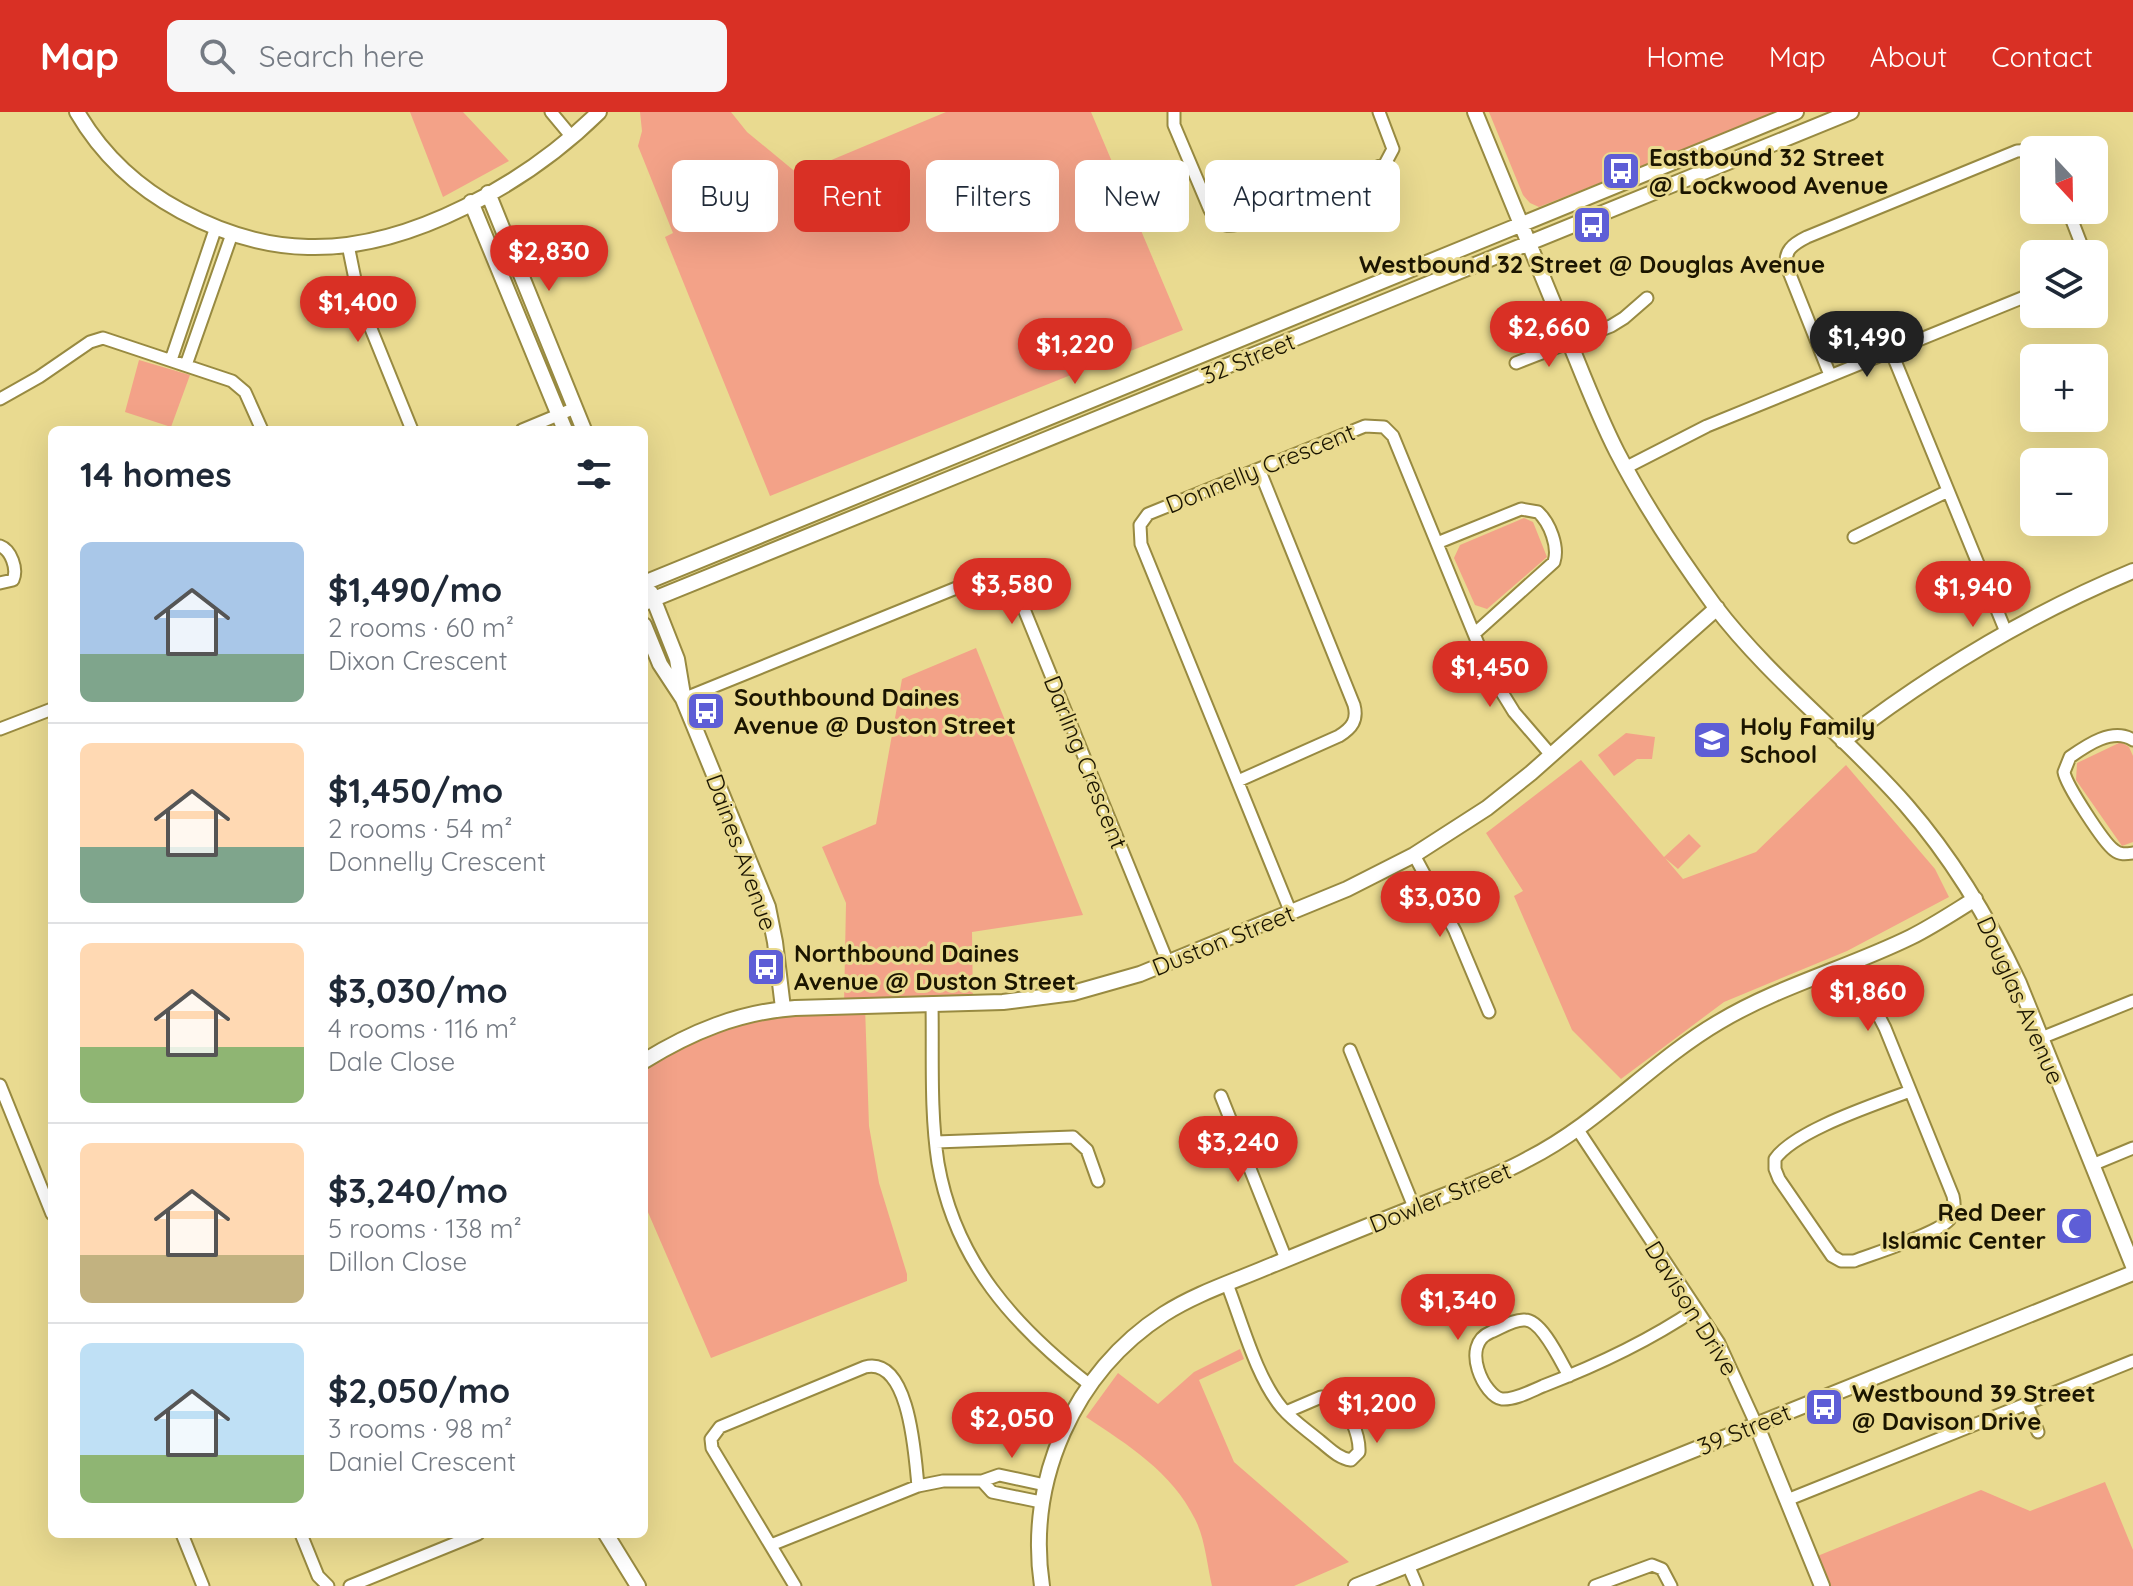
<!DOCTYPE html>
<html lang="en">
<head>
<meta charset="utf-8">
<style>
  body { margin:0; font-family:Quicksand,sans-serif; background:#f6f6f7; color:#1f2937; height:100vh; display:flex; flex-direction:column; font-size:30px; white-space:nowrap }
  * { box-sizing:border-box; margin:0 }
  p { font-size:26px; color:#747a83 }
  .icon { flex:none; width:44px; height:44px; fill:none; stroke:currentColor; stroke-width:2; stroke-linecap:round; stroke-linejoin:round }
  .map { position:relative; flex:1; overflow:hidden }
  .side { position:absolute; left:48px; top:314px; width:600px; height:1112px; display:flex; flex-direction:column; background:#fff; border-radius:12px; box-shadow:0 8px 32px #0002 }
  .side>* { flex:none }
  .guide { position:absolute; left:672px; top:48px; width:760px; height:72px; display:flex; gap:16px }
  .needle { width:52px; rotate:158deg }
  .buttons { position:absolute; left:2020px; top:24px; display:grid; gap:16px }
  .buttons a { display:grid; place-items:center; width:88px; height:88px; border-radius:12px; background:#fff; box-shadow:0 8px 32px #0002; font-size:40px }
  .price { position:absolute; translate:-50% -68px; padding:0 18px; border-radius:28px; background:#d93025; color:#fff; font-size:26px; line-height:52px; filter:drop-shadow(0 2px 4px #0008) }
  .price::after { content:''; position:absolute; left:50%; top:48px; width:24px; height:18px; margin-left:-12px; background:inherit; clip-path:polygon(0 0,100% 0,50% 100%) }
  .price.selected { background:#222; color:#fff }
  ul { padding:0; list-style:none }
  li { display:flex; align-items:center; gap:24px; height:200px; padding:0 32px }
  li+li { border-top:2px solid #e0e1e3 }
  li span { display:grid; place-items:center; flex:none; width:224px; height:160px; border-radius:12px; color:#555 }
  li>.icon { margin-inline-start:auto }
  span .icon { width:96px; height:96px; fill:#fffc; stroke-width:1 }
  li b { font-size:34px }
  h2 { display:flex; justify-content:space-between; align-items:center; height:96px; padding:0 32px; font-size:34px }
  .pill { padding:0 28px; border-radius:12px; background:#fff; box-shadow:0 8px 32px #0002; font-size:28px; line-height:72px }
  .pill.selected { background:#d93025; color:#fff }
  header { display:flex; align-items:center; gap:48px; box-sizing:border-box; height:112px; padding:0 40px; background:#d93025; color:#fff }
  header strong { font-size:38px }
  nav { display:flex; gap:44px; margin-inline-start:auto; font-size:28px }
  .search { width:560px; height:72px; background:#f6f6f7; display:flex; align-items:center; gap:20px; box-sizing:border-box; padding:0 28px; border-radius:12px; color:#747a83; font-size:30px }
  .map>svg:first-child { display:block }
</style>
</head>
<body>
<header>
<strong>Map</strong>
<div class="search"><svg class="icon" aria-label="search" viewBox="0 0 24 24"><circle cx="10" cy="10" r="6"/><path d="M15 15l6 6"/></svg>Search here</div>
<nav><a>Home</a><a>Map</a><a>About</a><a>Contact</a></nav>
</header>
<div class="map">
<svg width="2133" height="1474" viewBox="0 0 2133 1474">
  <rect width="100%" height="100%" fill="#e9da90"/>
  <path fill="#f3a288" d="M 410,0 L 463,0 L 509,49 L 443,85 Z
    M 640,0 L 731,0 L 747,20 L 798,62 L 946,0 L 1091,0 L 1183,218 L 770,384 L 665,125 L 673,121 L 638,34 L 642,19 Z
    M 1489,0 L 1772,0 L 1766,5 L 1539,95 L 1530,91 L 1523,83 Z
    M 139,248 L 190,263 L 171,315 L 125,300 Z
    M 1524,406 L 1533,410 L 1547,445 L 1487,497 L 1475,493 L 1454,446 L 1460,433 Z
    M 976,536 L 1083,803 L 972,820 L 973,891 L 865,894 L 869,1014 L 879,1071 L 907,1162 L 907,1169 L 711,1246 L 644,1091 L 644,949 L 721,910 L 844,894 L 846,791 L 822,735 L 876,712 L 902,567 Z
    M 1626,621 L 1655,625 L 1652,647 L 1637,647 L 1614,664 L 1598,643 Z
    M 2121,630 L 2129,635 L 2133,644 L 2133,730 L 2122,734 L 2076,668 L 2077,651 Z
    M 1581,648 L 1664,745 L 1689,722 L 1701,734 L 1678,757 L 1665,746 L 1683,767 L 1756,740 L 1846,653 L 1935,757 L 1949,785 L 1847,839 L 1724,890 L 1621,967 L 1572,918 L 1514,784 L 1523,779 L 1486,721 Z
    M 1240,1237 L 1244,1247 L 1199,1268 L 1234,1350 L 1349,1450 L 1294,1474 L 1212,1474 C 1207,1453 1205,1426 1195,1407 C 1172,1360 1128,1333 1086,1305 L 1118,1261 L 1158,1292 L 1194,1260 Z
    M 2105,1370 L 2133,1438 L 2133,1474 L 1822,1474 L 1810,1447 L 1981,1378 L 2030,1399 Z"/>
  <g fill="none" stroke-linecap="round" stroke-linejoin="round">
    <defs>
      <path id="minor" d="M 551,0 L 571,24
        M 1174,0 L 1174,13 L 1210,98 C 1219,116 1230,116 1247,109 L 1385,52 L 1393,37 L 1379,0
        M 2068,98 L 2085,142
        M 348,133 L 359,187 L 412,318
        M 1891,239 L 2006,520
        M 171,248 L 216,115
        M 1516,251 L 1611,214 L 1624,206 L 1647,186
        M 186,253 L 232,122
        M 1830,263 L 1787,155 C 1783,139 1793,132 1807,125 L 2017,39 L 2035,38
        M 0,287 L 39,265 L 90,230 L 103,226 L 232,269 L 245,280 L 262,318
        M 522,318 L 575,296
        M 1625,356 L 1707,314 L 2034,181
        M 1854,425 L 1948,379
        M 1437,431 L 1521,397 L 1538,400 C 1550,411 1559,435 1554,450 L 1474,522
        M 0,434 C 11,438 18,457 13,468 L 0,471
        M 683,587 L 981,466 C 997,460 1007,460 1015,475 L 1168,851
        M 0,617 L 52,597
        M 2133,628 C 2113,615 2087,633 2070,645 L 2064,660 C 2066,673 2104,731 2114,738 C 2120,743 2126,742 2133,741
        M 1238,669 L 1339,624 C 1352,616 1358,608 1354,593 L 1259,357
        M 1414,743 L 1455,819 L 1489,900
        M 1291,801 L 1141,432 L 1140,413 L 1148,402 L 1365,314 L 1384,315 L 1393,324 L 1490,561 L 1514,600 L 1551,643
        M 1851,850 L 1885,916 L 1953,1084 C 1955,1093 1955,1100 1949,1108 C 1936,1122 1875,1141 1854,1149 L 1841,1149 L 1832,1144 L 1779,1067 L 1775,1057 L 1775,1047 C 1795,1018 1877,992 1910,979
        M 932,891 C 933,944 930,999 938,1051 C 955,1149 1014,1214 1090,1273
        M 2041,926 L 2133,889
        M 1350,938 L 1414,1095
        M 0,973 L 52,1102
        M 1221,984 L 1286,1147
        M 1578,1018 L 1719,1231 L 1756,1312
        M 936,1030 L 1073,1025 L 1087,1038 L 1098,1069
        M 2092,1053 L 2133,1036
        M 1227,1172 C 1242,1210 1256,1265 1282,1296 C 1293,1309 1307,1318 1320,1329 C 1329,1336 1338,1346 1351,1348 L 1359,1340 C 1360,1324 1348,1294 1335,1285 L 1321,1285 L 1286,1300
        M 1569,1264 C 1561,1250 1542,1208 1525,1208 C 1514,1207 1501,1216 1491,1220 C 1459,1233 1485,1285 1502,1287 C 1515,1288 1531,1279 1543,1274 C 1598,1253 1647,1230 1696,1197
        M 2027,1292 L 2038,1320
        M 982,1369 L 992,1380 L 1041,1390
        M 1787,1388 L 2133,1249
        M 182,1422 L 203,1474
        M 301,1422 L 318,1464 L 328,1474
        M 771,1433 L 918,1374 L 943,1369 L 982,1369 L 999,1363 L 1045,1373
        M 1408,1453 L 1417,1474
        M 350,1474 L 478,1422
        M 795,1474 L 712,1336 L 711,1327 L 720,1315 L 865,1255 C 910,1244 915,1345 918,1374
        M 1595,1474 L 1652,1453 L 1662,1457 L 1671,1474"/>
      <path id="tertiary" d="M 77,0 C 102,43 138,76 181,99 C 220,120 264,134 308,135 C 410,138 528,70 599,0
        M 1475,0 C 1504,71 1533,142 1562,212 C 1580,255 1596,299 1617,340 C 1645,394 1678,444 1714,493 C 1770,567 1845,623 1906,693 C 1953,747 1989,807 2019,871 L 2133,1154
        M 488,81 L 584,318
        M 471,90 L 565,318
        M 644,471 L 1796,0
        M 651,481 L 677,547 L 683,583
        M 644,491 L 1851,0
        M 644,513 L 660,552 L 683,587 L 768,795 L 775,830 L 783,896
        M 1843,629 C 1933,560 2029,502 2133,459
        M 644,949 C 691,920 739,900 795,896 L 1003,890 L 1073,881 L 1140,862 L 1347,777 L 1414,743 L 1487,696 L 1531,661 L 1717,496
        M 1756,1312 L 1822,1474
        M 606,1422 L 638,1474
        M 1042,1474 C 1026,1368 1074,1260 1164,1202 C 1195,1182 1232,1170 1265,1156 C 1319,1134 1372,1112 1426,1091 C 1460,1077 1496,1065 1528,1047 C 1599,1011 1651,950 1719,910 C 1779,874 1848,856 1911,825 C 1933,814 1954,800 1975,787
        M 1356,1474 L 2133,1161"/>
    </defs>
    <use href="#minor" stroke="#988a41" stroke-width="15"/>
    <use href="#tertiary" stroke="#988a41" stroke-width="18"/>
    <use href="#minor" stroke="#fff" stroke-width="11"/>
    <use href="#tertiary" stroke="#fff" stroke-width="14"/>
  </g>
  <defs>
    <symbol id="bus-square" viewBox="-11 -11 22 22"><rect x="-9" y="-9" width="18" height="18" rx="4" fill="#5e5ed6" stroke="#e9da90"/><path d="M-5-6H5V4H4V6H2V4H-2V6H-4V4H-5ZM-3.5-4V0h7V-4ZM-3.5 1.2v1.5H-2V1.2ZM2 1.2v1.5H3.5V1.2Z" fill="#fff"/></symbol>
    <symbol id="school-square" viewBox="-11 -11 22 22"><rect x="-9" y="-9" width="18" height="18" rx="4" fill="#5e5ed6" stroke="#e9da90"/><path d="M0-5L7-2L0 1L-7-2ZM-4 1L0 2.5L4 1V4Q0 6-4 4Z" fill="#fff"/></symbol>
    <symbol id="mosque-square" viewBox="-11 -11 22 22"><rect x="-9" y="-9" width="18" height="18" rx="4" fill="#5e5ed6" stroke="#e9da90"/><path d="M3.5-4.9A6 6 0 1 0 3.5 4.9A5 5 0 1 1 3.5-4.9Z" fill="#fff"/></symbol>
  </defs>
  <g fill-rule="evenodd">
    <use href="#bus-square" x="1599" y="37" width="44" height="44"/>
    <use href="#bus-square" x="1570" y="91" width="44" height="44"/>
    <use href="#bus-square" x="684" y="577" width="44" height="44"/>
    <use href="#school-square" x="1690" y="606" width="44" height="44"/>
    <use href="#bus-square" x="744" y="833" width="44" height="44"/>
    <use href="#mosque-square" x="2052" y="1092" width="44" height="44"/>
    <use href="#bus-square" x="1802" y="1273" width="44" height="44"/>
  </g>
  <g text-anchor="middle" dominant-baseline="central" stroke-width="6" stroke-linejoin="round" paint-order="stroke">
    <g font-size="24" font-weight="bold" fill="#1b1500" stroke="#e9da90" text-anchor="start">
      <text x="1649" y="45">Eastbound 32 Street<tspan x="1649" dy="28">@ Lockwood Avenue</tspan></text>
      <text x="1592" y="152" text-anchor="middle">Westbound 32 Street @ Douglas Avenue</text>
      <text x="734" y="585">Southbound Daines<tspan x="734" dy="28">Avenue @ Duston Street</tspan></text>
      <text x="1740" y="614">Holy Family<tspan x="1740" dy="28">School</tspan></text>
      <text x="794" y="841">Northbound Daines<tspan x="794" dy="28">Avenue @ Duston Street</tspan></text>
      <text x="2046" y="1100" text-anchor="end">Red Deer<tspan x="2046" dy="28">Islamic Center</tspan></text>
      <text x="1852" y="1281">Westbound 39 Street<tspan x="1852" dy="28">@ Davison Drive</tspan></text>
    </g>
    <g font-size="24" fill="#1b1500" stroke="#e9da90">
      <text transform="translate(1248 246) rotate(-22)">32 Street</text>
      <text transform="translate(1260 356) rotate(-22)">Donnelly Crescent</text>
      <text transform="translate(1086 650) rotate(68)">Darling Crescent</text>
      <text transform="translate(742 740) rotate(70)">Daines Avenue</text>
      <text transform="translate(1223 828) rotate(-22)">Duston Street</text>
      <text transform="translate(2021 888) rotate(66)">Douglas Avenue</text>
      <text transform="translate(1440 1085) rotate(-22)">Dowler Street</text>
      <text transform="translate(1692 1196) rotate(58)">Davison Drive</text>
      <text transform="translate(1744 1317) rotate(-22)">39 Street</text>
    </g>
  </g>
</svg>
<div class="buttons">
<a><svg class="needle" viewBox="-14 -14 28 28"><path d="M0-13l5 13h-10z" fill="#e53935"/><path d="M0 13l5-13h-10z" fill="#747a83"/></svg></a>
<a><svg class="icon" aria-label="layers" viewBox="0 0 24 24"><path d="M12 4l9 5-9 5-9-5zM3 14l9 5 9-5"/></svg></a>
<a>+</a>
<a>−</a>
</div>
<b class="price" style="left:549px;top:181px">$2,830</b>
<b class="price" style="left:358px;top:232px">$1,400</b>
<b class="price" style="left:1549px;top:257px">$2,660</b>
<b class="price selected" style="left:1867px;top:267px">$1,490</b>
<b class="price" style="left:1075px;top:274px">$1,220</b>
<b class="price" style="left:1012px;top:514px">$3,580</b>
<b class="price" style="left:1973px;top:517px">$1,940</b>
<b class="price" style="left:1490px;top:597px">$1,450</b>
<b class="price" style="left:1440px;top:827px">$3,030</b>
<b class="price" style="left:1868px;top:921px">$1,860</b>
<b class="price" style="left:1238px;top:1072px">$3,240</b>
<b class="price" style="left:1458px;top:1230px">$1,340</b>
<b class="price" style="left:1377px;top:1333px">$1,200</b>
<b class="price" style="left:1012px;top:1348px">$2,050</b>
<div class="guide">
<a class="pill">Buy</a>
<a class="pill selected">Rent</a>
<a class="pill">Filters</a>
<a class="pill">New</a>
<a class="pill">Apartment</a>
</div>
<section class="side">
<h2>14 homes<svg class="icon" aria-label="filters" viewBox="0 0 24 24"><path d="M4 7h16M4 17h16"/><circle cx="9" cy="7" r="2"/><circle cx="15" cy="17" r="2"/></svg></h2>
<ul>
<li><span style="background:linear-gradient(#a9c7e8 70%,#7fa58c 0)"><svg class="icon" aria-label="home" viewBox="0 0 24 24"><path d="M3 11l9-7 9 7M6 9v11h12V9"/></svg></span><div><b>$1,490/mo</b><p>2 rooms · 60 m²</p><p>Dixon Crescent</p></div></li>
<li><span style="background:linear-gradient(#ffd9b3 65%,#7fa58c 0)"><svg class="icon" aria-label="home" viewBox="0 0 24 24"><path d="M3 11l9-7 9 7M6 9v11h12V9"/></svg></span><div><b>$1,450/mo</b><p>2 rooms · 54 m²</p><p>Donnelly Crescent</p></div></li>
<li><span style="background:linear-gradient(#ffd9b3 65%,#8fb573 0)"><svg class="icon" aria-label="home" viewBox="0 0 24 24"><path d="M3 11l9-7 9 7M6 9v11h12V9"/></svg></span><div><b>$3,030/mo</b><p>4 rooms · 116 m²</p><p>Dale Close</p></div></li>
<li><span style="background:linear-gradient(#ffd9b3 70%,#c2b280 0)"><svg class="icon" aria-label="home" viewBox="0 0 24 24"><path d="M3 11l9-7 9 7M6 9v11h12V9"/></svg></span><div><b>$3,240/mo</b><p>5 rooms · 138 m²</p><p>Dillon Close</p></div></li>
<li><span style="background:linear-gradient(#bfe0f5 70%,#8fb573 0)"><svg class="icon" aria-label="home" viewBox="0 0 24 24"><path d="M3 11l9-7 9 7M6 9v11h12V9"/></svg></span><div><b>$2,050/mo</b><p>3 rooms · 98 m²</p><p>Daniel Crescent</p></div></li>
</ul>
</section>
</div>
</body>
</html>
